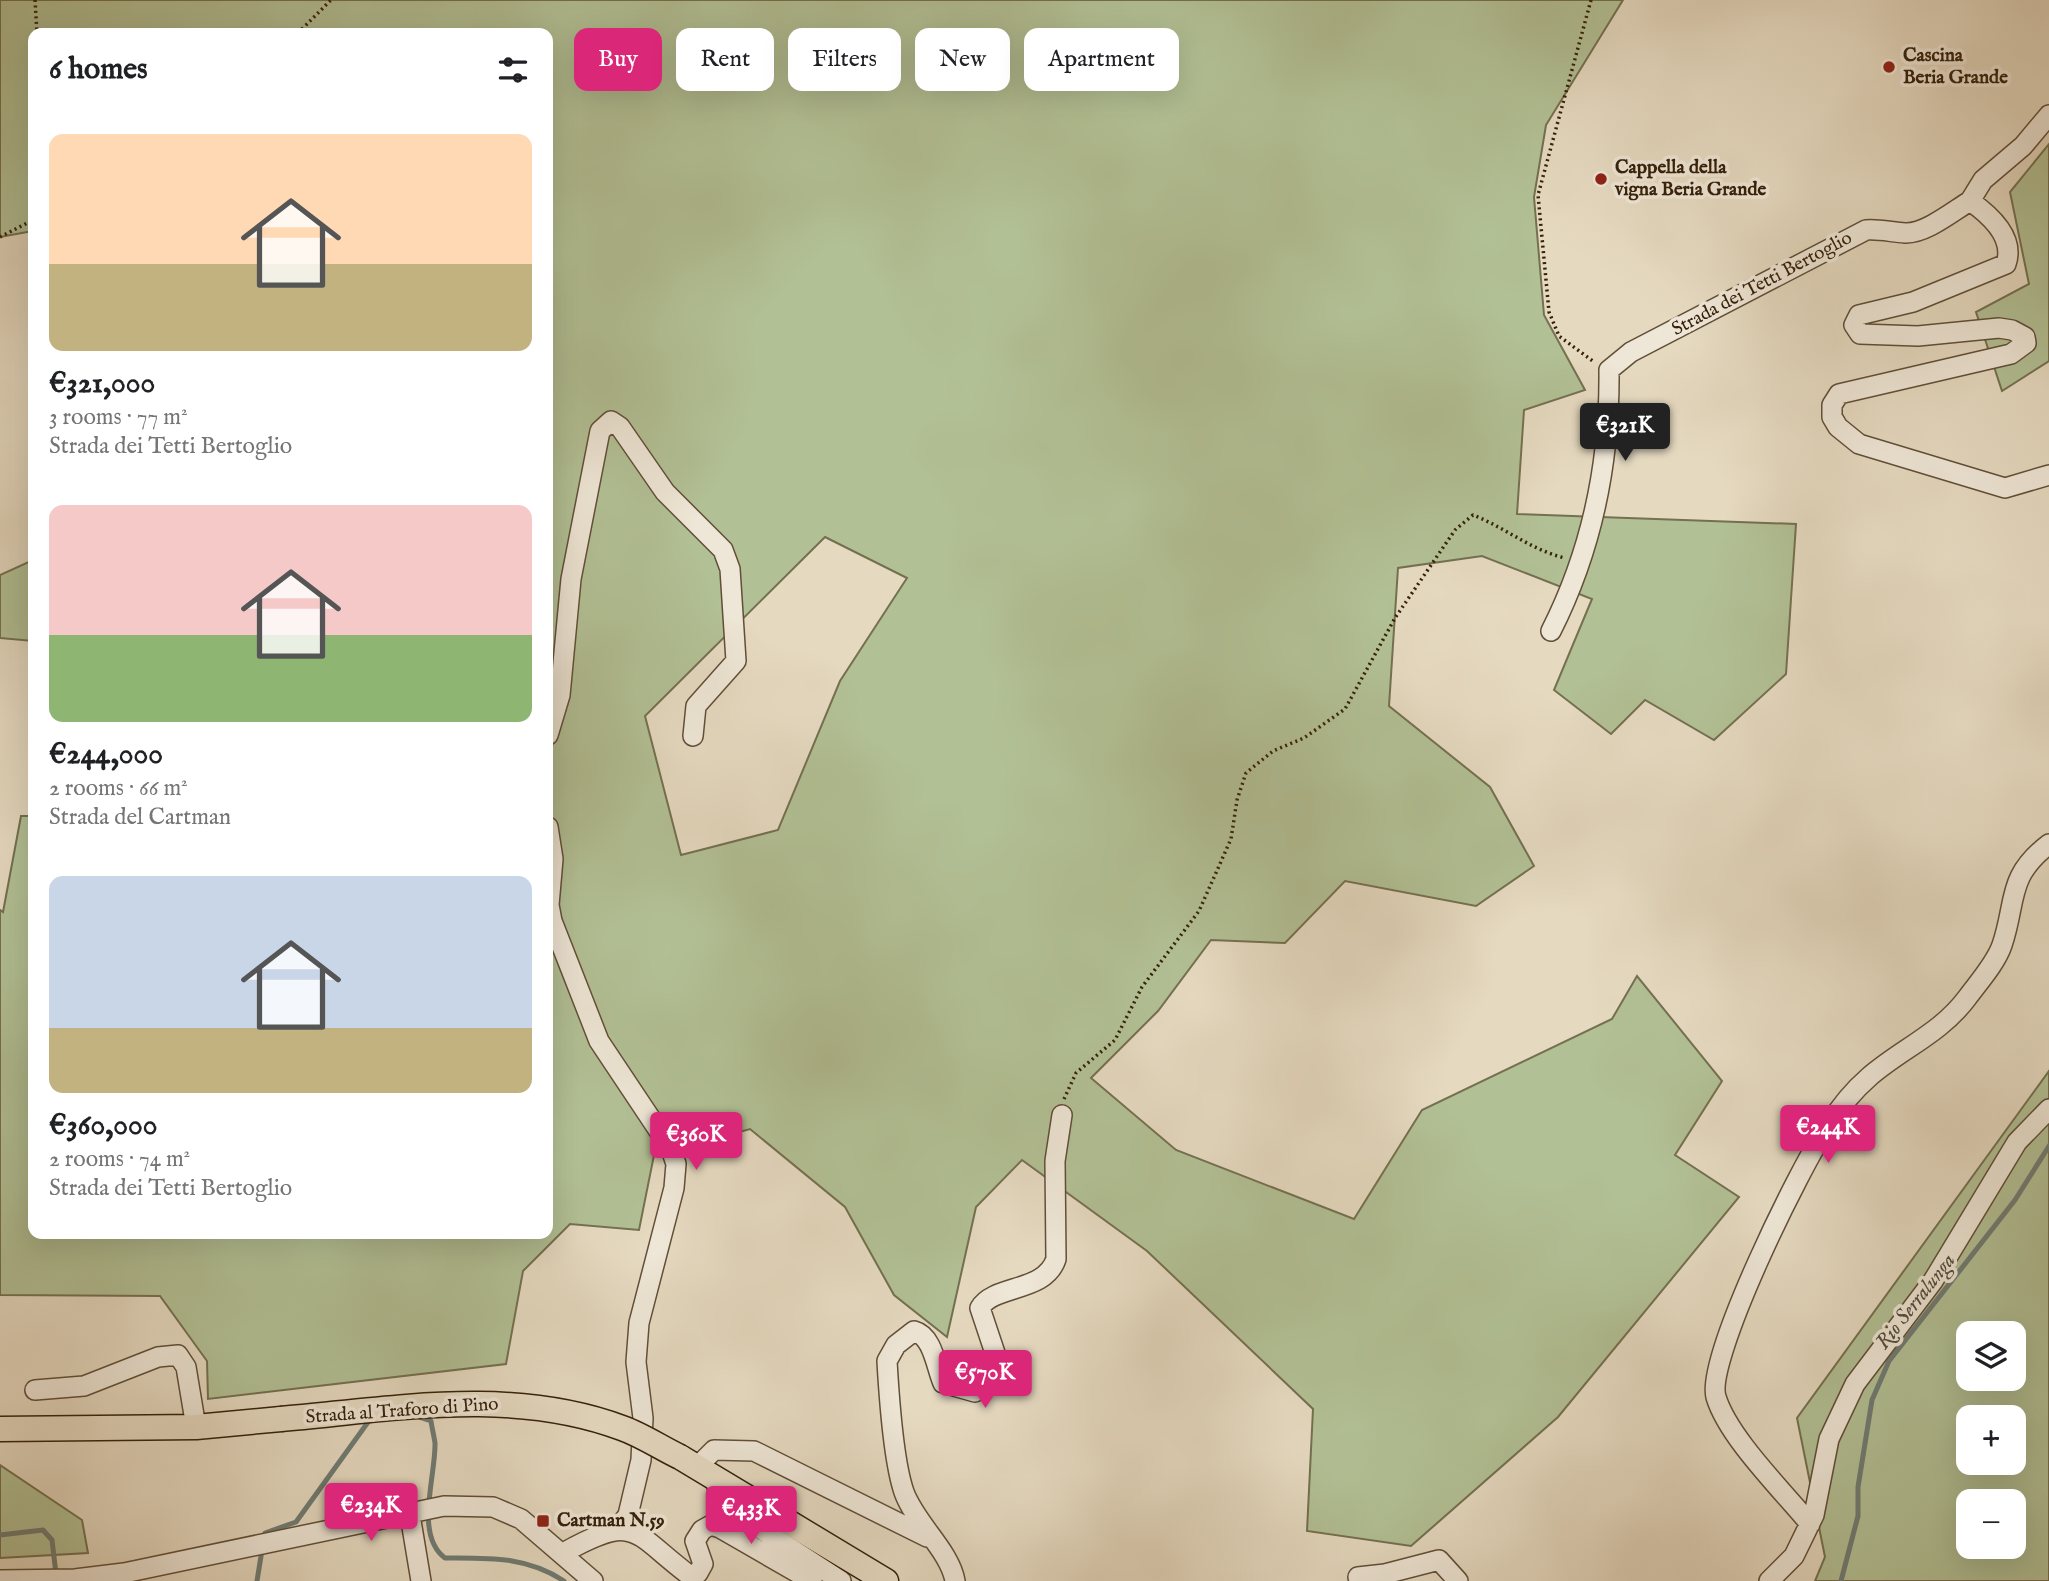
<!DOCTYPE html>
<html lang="en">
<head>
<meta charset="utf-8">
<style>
  body { margin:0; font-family:"IM FELL English",serif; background:#f6f6f6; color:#202124; height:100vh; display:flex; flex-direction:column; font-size:26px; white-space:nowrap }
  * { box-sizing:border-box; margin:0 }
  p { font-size:23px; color:#757577 }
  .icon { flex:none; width:38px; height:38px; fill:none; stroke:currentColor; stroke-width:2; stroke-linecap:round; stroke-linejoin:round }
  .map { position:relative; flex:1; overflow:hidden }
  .side { position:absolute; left:28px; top:28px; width:525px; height:1211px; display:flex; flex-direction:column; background:#fff; border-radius:14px; box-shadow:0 7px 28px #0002 }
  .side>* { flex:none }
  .hud { position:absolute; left:574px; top:28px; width:665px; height:63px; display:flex; gap:14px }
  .tools { position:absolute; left:1956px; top:1321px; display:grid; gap:14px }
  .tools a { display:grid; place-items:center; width:70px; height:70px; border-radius:14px; background:#fff; box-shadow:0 7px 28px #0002; font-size:35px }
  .price { position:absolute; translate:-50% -60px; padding:0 16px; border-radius:7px; background:#db2777; color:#fff; font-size:23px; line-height:46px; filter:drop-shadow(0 2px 4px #0008) }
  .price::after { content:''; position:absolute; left:50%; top:42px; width:21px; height:16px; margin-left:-10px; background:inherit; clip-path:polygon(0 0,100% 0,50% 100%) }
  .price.active { background:#222; color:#fff }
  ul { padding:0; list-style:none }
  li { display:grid; align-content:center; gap:14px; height:371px; padding:0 21px }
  li span { display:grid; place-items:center; height:217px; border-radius:14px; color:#555 }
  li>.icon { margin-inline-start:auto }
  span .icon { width:126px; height:126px; fill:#fffc; stroke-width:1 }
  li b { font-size:30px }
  h2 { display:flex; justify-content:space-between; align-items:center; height:84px; padding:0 21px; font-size:30px }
  .pill { padding:0 24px; border-radius:14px; background:#fff; box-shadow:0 7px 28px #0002; font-size:24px; line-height:63px }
  .pill.active { background:#db2777; color:#fff }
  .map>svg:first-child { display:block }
</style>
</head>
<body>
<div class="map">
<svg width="2049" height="1581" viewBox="0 0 2049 1581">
  <rect width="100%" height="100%" fill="#e5d9c0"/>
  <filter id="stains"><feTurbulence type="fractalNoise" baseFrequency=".00286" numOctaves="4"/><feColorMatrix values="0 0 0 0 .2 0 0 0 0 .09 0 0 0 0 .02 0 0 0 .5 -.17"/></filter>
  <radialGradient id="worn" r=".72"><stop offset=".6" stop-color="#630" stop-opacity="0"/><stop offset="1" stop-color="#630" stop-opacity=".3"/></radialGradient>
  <path fill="#b2c095" stroke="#747050" stroke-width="2" fill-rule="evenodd" d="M 0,0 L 1623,0 L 1546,125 L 1534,197 L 1544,315 L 1585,390 L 1524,410 L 1517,514 L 1796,524 L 1786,674 L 1714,740 L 1645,700 L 1611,734 L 1554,690 L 1592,599 L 1482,556 L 1398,568 L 1389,706 L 1490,787 L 1534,866 L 1476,906 L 1345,881 L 1285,943 L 1211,940 L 1158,1011 L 1091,1078 L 1176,1150 L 1354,1219 L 1422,1110 L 1612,1019 L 1637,976 L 1722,1081 L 1675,1155 L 1739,1197 L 1558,1417 L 1411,1546 L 1307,1531 L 1313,1409 L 1147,1251 L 1022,1160 L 976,1207 L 947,1337 L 894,1295 L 845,1207 L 750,1129 L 654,1155 L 639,1230 L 570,1224 L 523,1271 L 506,1364 L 208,1399 L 207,1361 L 160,1296 L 0,1295 L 0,910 L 3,912 L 21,816 L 33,816 L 33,1234 L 548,1234 L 548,33 L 33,33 L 33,231 L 0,237 ZM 825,537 L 907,578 L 840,681 L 778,830 L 681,855 L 645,716 Z
    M 2049,144 L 2049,361 L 2002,391 L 1976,312 L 2029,284 L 2010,192 Z
    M 33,560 L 33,641 L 0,638 L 0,575 Z
    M 2049,1071 L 2049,1581 L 1815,1581 L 1825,1557 L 1797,1418 ZM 1969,1334 L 2014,1334 L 2014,1379 L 1969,1379 ZM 1969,1418 L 2014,1418 L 2014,1463 L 1969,1463 ZM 1969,1502 L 2014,1502 L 2014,1547 L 1969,1547 Z
    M 0,1465 L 82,1520 L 88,1553 L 0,1558 Z"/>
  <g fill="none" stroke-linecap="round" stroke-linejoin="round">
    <path stroke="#707c74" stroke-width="5" d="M 419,1417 L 431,1421 C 432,1428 434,1436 435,1443 C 436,1476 414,1535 445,1558 C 489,1558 526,1556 564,1581
      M 0,1535 L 43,1530 L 52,1540 L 56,1574
      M 264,1540 L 265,1533 L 296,1522 L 371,1418
      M 257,1581 L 262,1550
      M 1841,1581 L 1858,1516 L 1858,1487 L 1872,1400 L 1889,1361 L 2015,1200 L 2049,1146"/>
    <defs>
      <path id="minor" d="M 1970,201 L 1983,180 L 2023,146 L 2049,115
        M 1551,631 C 1592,550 1610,461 1609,370 L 1631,352 L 1866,230 C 1879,229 1891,232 1905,233 C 1925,234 1952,212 1970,201 C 1990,215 2015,238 2006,264 L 1913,302 L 1859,315 L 1854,325 L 1860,334 L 1918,336 L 1999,328 L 2012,330 L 2025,337 L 2026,343 L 2011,354 L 1839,394 L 1832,405 L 1832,417 L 1838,427 L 1859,444 L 2005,488 L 2049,475
        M 548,735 L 560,695 L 571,579 L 600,431 L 611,421 L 620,427 L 665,492 L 723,550 L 730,569 L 736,661 L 696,706 L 693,736
        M 548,827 L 553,859 L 549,905 L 552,921 L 599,1041 L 671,1149 L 676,1164 L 674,1188 L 639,1323 L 636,1362 L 643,1418 L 641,1460 L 628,1515 L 617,1530
        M 35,1390 L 84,1386 L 158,1357 L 178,1355 L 186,1367 L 196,1427
        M 697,1467 L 714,1450 L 754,1451 L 927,1537
        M 716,1478 L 719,1502 L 841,1581
        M 410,1515 L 421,1581
        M 1810,1524 C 1782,1490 1728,1437 1716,1397 C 1705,1359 1802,1163 1828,1126 C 1838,1110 1854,1090 1869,1077 C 1901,1049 1940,1034 1967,998 C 1978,983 1996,963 2002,945 C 2017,901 2006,877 2049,844
        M 563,1553 C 637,1512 632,1532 689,1575 L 698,1573 L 703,1564 L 695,1541 L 702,1530 L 711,1525 L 720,1528 L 812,1581
        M 1358,1577 L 1385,1574 L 1439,1560 L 1458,1581
        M 0,1580 L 75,1579 L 124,1573 L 444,1506 L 493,1507 L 521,1519 L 593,1581
        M 955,1581 C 950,1551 915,1523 904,1492 C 893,1460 889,1396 887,1361 L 896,1345 L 914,1331 C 933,1336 936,1367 943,1383 L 975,1392 L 984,1387 L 997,1359 L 980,1308 C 994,1284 1045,1293 1056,1259 L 1055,1161 L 1062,1115
        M 1769,1581 L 1794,1556 L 1814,1515 L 1829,1439 L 1855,1384 L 1933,1281 L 2017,1142 L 2049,1109"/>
      <path id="major" d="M 0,1429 L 196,1427 L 281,1419
        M 680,1457 L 886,1581"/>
    </defs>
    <use href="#minor" stroke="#614f38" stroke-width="22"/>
    <use href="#major" stroke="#35210b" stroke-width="27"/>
    <path stroke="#35210b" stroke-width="3.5" stroke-dasharray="2 3.5" stroke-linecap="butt" d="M 35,0 L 37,33
      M 1591,0 L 1538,195 L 1549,312 L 1559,336 L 1594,362
      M 298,33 L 331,0
      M 0,237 L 33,220
      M 1064,1099 L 1076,1073 L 1115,1040 L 1142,987 L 1199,911 L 1231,839 L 1237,800 L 1246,773 L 1273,751 L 1304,738 L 1345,709 L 1395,618 L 1455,530 L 1473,515 C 1506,528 1531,550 1565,558"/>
    <use href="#minor" stroke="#eee6d6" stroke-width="19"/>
    <use href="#major" stroke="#e5d9c0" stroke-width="24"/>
    <defs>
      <path id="major-bridge" d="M 281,1419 C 394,1409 512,1387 622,1428 C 642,1435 661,1448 680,1457"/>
    </defs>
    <use href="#major-bridge" stroke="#35210b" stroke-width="27" stroke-linecap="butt"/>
    <use href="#major-bridge" stroke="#e5d9c0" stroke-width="24"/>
  </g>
  <g fill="#8f2418" stroke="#eee6d6" stroke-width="2.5">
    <circle cx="1889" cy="67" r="7"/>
    <circle cx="1601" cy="179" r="7"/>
    <rect x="536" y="1514" width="14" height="14" rx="3.5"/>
  </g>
  <g text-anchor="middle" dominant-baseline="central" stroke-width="7" stroke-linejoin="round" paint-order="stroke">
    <g font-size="19" font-weight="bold" fill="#35210b" stroke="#eee6d6" text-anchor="start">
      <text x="1903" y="56">Cascina<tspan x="1903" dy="22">Beria Grande</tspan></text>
      <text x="1615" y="168">Cappella della<tspan x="1615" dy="22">vigna Beria Grande</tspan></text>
      <text x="557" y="1521">Cartman N.59</text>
    </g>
    <g font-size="19" fill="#35210b" stroke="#eee6d6">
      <text transform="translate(1762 284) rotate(-28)">Strada dei Tetti Bertoglio</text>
      <text transform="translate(402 1411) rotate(-4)">Strada al Traforo di Pino</text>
    </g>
    <g font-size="21" font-style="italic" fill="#534f40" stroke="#eee6d6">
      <text transform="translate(1916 1302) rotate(-52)">Rio Serralunga</text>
    </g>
  </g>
  <rect width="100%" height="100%" filter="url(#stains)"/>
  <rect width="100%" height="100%" fill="url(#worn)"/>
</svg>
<div class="tools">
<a><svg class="icon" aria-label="layers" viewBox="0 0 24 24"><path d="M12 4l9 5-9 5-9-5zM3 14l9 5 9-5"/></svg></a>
<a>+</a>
<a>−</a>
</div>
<b class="price active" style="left:1625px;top:463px">€321K</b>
<b class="price" style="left:1828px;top:1165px">€244K</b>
<b class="price" style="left:696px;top:1172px">€360K</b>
<b class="price" style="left:985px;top:1410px">€570K</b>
<b class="price" style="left:371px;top:1543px">€234K</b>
<b class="price" style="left:751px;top:1546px">€433K</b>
<div class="hud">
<a class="pill active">Buy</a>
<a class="pill">Rent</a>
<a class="pill">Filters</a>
<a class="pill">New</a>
<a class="pill">Apartment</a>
</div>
<section class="side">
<h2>6 homes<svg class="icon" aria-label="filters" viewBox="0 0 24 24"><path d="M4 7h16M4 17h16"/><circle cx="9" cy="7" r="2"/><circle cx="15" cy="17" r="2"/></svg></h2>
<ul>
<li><span style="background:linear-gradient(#ffd9b3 60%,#c2b280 0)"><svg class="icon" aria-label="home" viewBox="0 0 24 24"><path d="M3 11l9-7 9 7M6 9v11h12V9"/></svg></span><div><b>€321,000</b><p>3 rooms · 77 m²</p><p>Strada dei Tetti Bertoglio</p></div></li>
<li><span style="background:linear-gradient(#f6c9c9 60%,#8fb573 0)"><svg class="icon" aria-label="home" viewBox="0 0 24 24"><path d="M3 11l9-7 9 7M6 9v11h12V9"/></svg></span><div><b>€244,000</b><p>2 rooms · 66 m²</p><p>Strada del Cartman</p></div></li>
<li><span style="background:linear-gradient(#c9d6e8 70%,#c2b280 0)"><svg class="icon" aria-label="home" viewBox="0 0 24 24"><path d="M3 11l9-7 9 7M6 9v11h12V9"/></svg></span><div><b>€360,000</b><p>2 rooms · 74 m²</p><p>Strada dei Tetti Bertoglio</p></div></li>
</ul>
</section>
</div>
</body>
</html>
